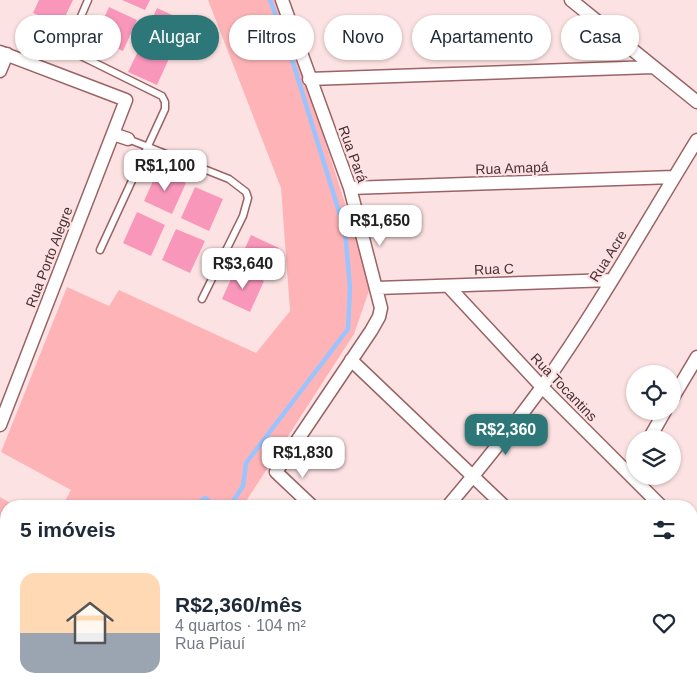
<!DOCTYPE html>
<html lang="pt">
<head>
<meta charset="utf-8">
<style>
  body { margin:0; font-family:Helvetica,sans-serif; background:#f2f2f3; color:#1f2937; height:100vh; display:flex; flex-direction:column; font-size:19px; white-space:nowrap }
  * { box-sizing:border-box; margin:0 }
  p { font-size:16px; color:#747a83 }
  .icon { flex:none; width:28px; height:28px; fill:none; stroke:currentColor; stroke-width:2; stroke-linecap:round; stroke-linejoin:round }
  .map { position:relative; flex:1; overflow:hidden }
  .sheet { position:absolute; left:0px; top:500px; width:698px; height:195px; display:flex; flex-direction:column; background:#fff; border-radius:20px 20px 0 0; box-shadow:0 1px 4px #0004 }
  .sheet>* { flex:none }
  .top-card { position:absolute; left:15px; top:15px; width:668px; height:45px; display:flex; gap:10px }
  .buttons { position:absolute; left:626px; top:365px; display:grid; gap:10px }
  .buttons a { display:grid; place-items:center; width:55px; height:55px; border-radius:50%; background:#fff; box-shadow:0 1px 4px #0004; font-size:25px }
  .price { position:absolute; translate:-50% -42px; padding:0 11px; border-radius:10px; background:#fff; color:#222; font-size:16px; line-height:32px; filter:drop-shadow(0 1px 2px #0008) }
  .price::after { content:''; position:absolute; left:50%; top:30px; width:15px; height:11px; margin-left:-8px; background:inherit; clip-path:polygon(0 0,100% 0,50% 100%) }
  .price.selected { background:#2e7779; color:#fff }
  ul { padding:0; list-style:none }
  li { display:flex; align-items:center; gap:15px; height:125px; padding:0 20px }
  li+li { border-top:1px solid #e0e1e3 }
  li span { display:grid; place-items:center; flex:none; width:140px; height:100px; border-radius:15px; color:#555 }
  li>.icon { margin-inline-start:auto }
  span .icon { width:60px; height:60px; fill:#fffc; stroke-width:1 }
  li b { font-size:21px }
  h2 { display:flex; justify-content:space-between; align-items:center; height:60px; padding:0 20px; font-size:21px }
  .tag { padding:0 18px; border-radius:22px; background:#fff; box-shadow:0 1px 4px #0004; font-size:18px; line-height:45px }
  .tag.selected { background:#2e7779; color:#fff }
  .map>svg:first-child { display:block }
</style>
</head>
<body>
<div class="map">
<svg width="697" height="695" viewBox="0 0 697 695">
  <rect width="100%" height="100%" fill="#fde2e3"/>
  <path fill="#feb4b6" d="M 208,0 L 278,0 L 319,122 L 371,285 L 354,334 L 243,506 L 62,506 L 71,490 L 1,452 L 67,287 L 109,306 L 119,290 L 256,353 L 290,311 L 281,188 Z
    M 0,497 L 15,506 L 6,506 L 6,526 L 0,521 Z
    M 326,689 L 373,689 L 379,695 L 331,695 Z"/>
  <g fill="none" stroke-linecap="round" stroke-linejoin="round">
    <path stroke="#9bc4fe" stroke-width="4.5" d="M 87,506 L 91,503 L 96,506
      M 194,506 L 205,498 L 216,506
      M 230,506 L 243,486 L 246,463 L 348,329 L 350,288 L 345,231 L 290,53 L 270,0
      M 0,518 L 6,521
      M 350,689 L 354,695"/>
  </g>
  <path fill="#f997bb" d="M 39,0 L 73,0 L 61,25 L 33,13 Z
    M 122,0 L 150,0 L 145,10 Z
    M 109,7 L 137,20 L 123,51 L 95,38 Z
    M 157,8 L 185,21 L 171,52 L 143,39 Z
    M 143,41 L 171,54 L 157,85 L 128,72 Z
    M 158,170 L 186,183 L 172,214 L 144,201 Z
    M 195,187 L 223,199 L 209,231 L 181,218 Z
    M 137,212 L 165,225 L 151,256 L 123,243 Z
    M 176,229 L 205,241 L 190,273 L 162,260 Z
    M 251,235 L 279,248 L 265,279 L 237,266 Z
    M 236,268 L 264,281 L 250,312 L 222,299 Z"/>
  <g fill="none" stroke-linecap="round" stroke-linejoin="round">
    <defs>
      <path id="service" d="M 88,0 L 70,42 L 70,48 L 77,54 L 162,96 L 165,102 L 165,109 L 100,250
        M 128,139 L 229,179 L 246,192 L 248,198 L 243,216 L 202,299"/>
      <path id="minor" d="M 282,0 L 350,188 L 381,308 L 379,317 L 371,331 L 276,472 L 312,506
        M 571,0 L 697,102
        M 0,52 L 126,100 L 0,425
        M 0,71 L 7,54
        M 309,79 L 653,67
        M 113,134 L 128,139
        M 350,188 L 674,177
        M 448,286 L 542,387 L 661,506
        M 377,288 L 612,280
        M 351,360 L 504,506
        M 672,399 L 697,357
        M 649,439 L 665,411
        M 448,506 C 480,468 512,428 542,387 C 598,308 646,223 697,140
        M 691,538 L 697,544
        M 0,674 L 6,681
        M 14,689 L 20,695
        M 158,689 L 162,695
        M 316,689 L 322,695
        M 500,689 L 506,695
        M 687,689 L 693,695
        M 55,695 L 64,689
        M 451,695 L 457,689"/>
    </defs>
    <use href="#service" stroke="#9a6365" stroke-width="9"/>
    <use href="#minor" stroke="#9a6365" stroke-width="15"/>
    <use href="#service" stroke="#fff" stroke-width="6"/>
    <use href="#minor" stroke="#fff" stroke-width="12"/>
  </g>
  <g text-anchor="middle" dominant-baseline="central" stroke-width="4.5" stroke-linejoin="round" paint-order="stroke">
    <g font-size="14" fill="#482f30" stroke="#fde2e3">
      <text transform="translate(353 154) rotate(70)">Rua Pará</text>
      <text transform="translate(512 168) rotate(-2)">Rua Amapá</text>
      <text transform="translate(608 256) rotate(-58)">Rua Acre</text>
      <text transform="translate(49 257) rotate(-69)">Rua Porto Alegre</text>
      <text transform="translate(494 269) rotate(-2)">Rua C</text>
      <text transform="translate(564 387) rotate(46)">Rua Tocantins</text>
    </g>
  </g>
</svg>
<div class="buttons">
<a><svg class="icon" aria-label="locate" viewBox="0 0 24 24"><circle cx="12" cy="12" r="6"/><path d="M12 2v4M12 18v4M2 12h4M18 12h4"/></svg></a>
<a><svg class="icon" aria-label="layers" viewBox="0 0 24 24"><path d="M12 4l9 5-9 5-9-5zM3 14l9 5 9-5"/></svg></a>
</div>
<b class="price" style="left:165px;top:192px">R$1,100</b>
<b class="price" style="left:380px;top:247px">R$1,650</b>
<b class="price" style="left:243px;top:290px">R$3,640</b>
<b class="price selected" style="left:506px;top:456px">R$2,360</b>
<b class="price" style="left:303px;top:479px">R$1,830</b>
<div class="top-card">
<a class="tag">Comprar</a>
<a class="tag selected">Alugar</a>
<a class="tag">Filtros</a>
<a class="tag">Novo</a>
<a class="tag">Apartamento</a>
<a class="tag">Casa</a>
</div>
<section class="sheet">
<h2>5 imóveis<svg class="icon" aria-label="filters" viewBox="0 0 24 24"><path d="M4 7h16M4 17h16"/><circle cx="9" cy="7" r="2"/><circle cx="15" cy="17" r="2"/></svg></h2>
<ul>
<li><span style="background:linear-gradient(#ffd9b3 60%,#9aa5b1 0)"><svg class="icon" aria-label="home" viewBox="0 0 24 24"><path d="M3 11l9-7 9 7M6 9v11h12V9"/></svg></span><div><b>R$2,360/mês</b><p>4 quartos · 104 m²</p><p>Rua Piauí</p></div><svg class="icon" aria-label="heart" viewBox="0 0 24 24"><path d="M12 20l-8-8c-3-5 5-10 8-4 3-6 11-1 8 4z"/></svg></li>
</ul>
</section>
</div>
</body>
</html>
